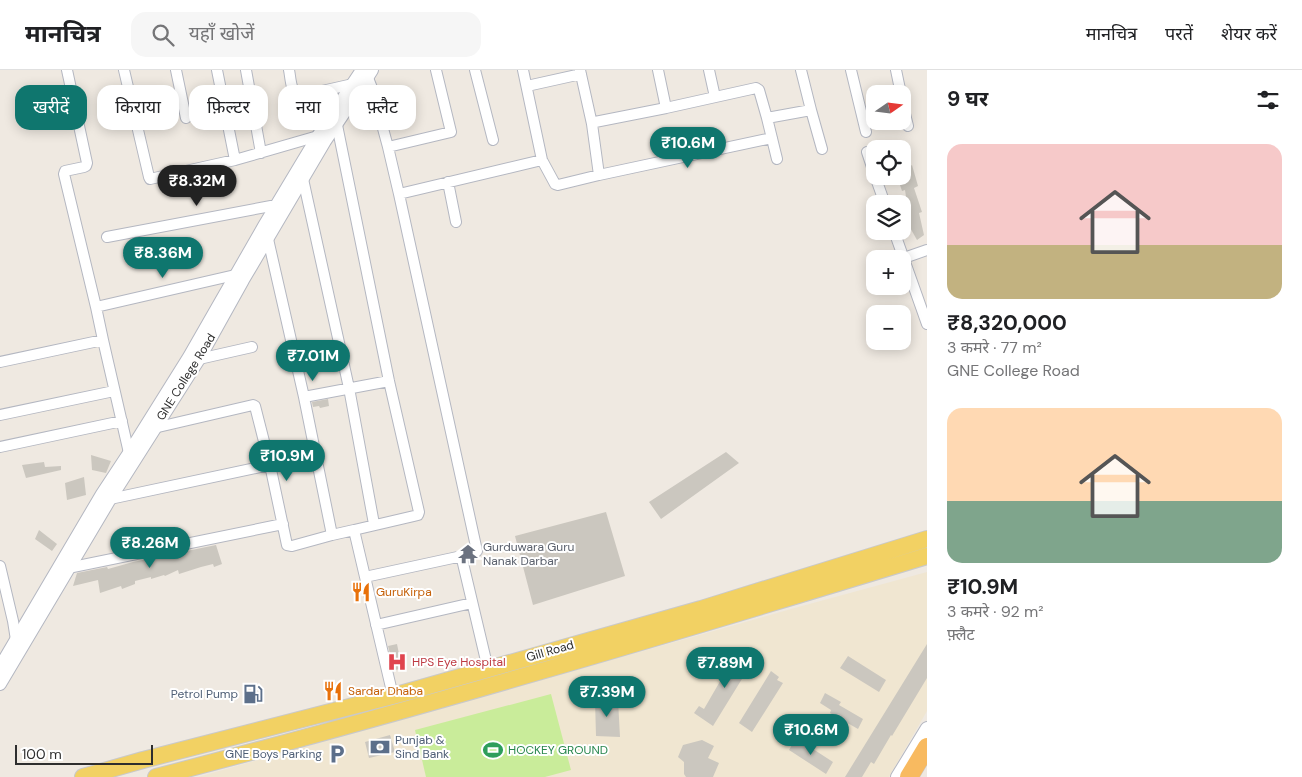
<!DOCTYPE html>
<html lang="hi">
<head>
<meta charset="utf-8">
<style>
  body { margin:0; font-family:"DM Sans","Noto Sans Devanagari",sans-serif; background:#f6f6f6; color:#202124; height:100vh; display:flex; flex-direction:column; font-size:19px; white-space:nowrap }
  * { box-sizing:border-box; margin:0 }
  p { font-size:16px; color:#757577 }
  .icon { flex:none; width:28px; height:28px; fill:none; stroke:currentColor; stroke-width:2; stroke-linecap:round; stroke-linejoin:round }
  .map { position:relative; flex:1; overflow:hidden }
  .side { display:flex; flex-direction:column; background:#fff; width:375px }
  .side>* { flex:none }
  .banner { position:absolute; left:15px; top:15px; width:475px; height:45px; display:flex; gap:10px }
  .needle { width:32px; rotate:76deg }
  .buttons { position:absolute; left:866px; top:15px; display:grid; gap:10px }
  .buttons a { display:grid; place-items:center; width:45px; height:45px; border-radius:10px; background:#fff; box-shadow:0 2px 12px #0003; font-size:25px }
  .scale { position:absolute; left:15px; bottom:12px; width:138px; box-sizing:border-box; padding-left:5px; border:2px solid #2e2e2e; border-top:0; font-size:14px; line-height:18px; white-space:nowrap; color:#2e2e2e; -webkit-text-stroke:4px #fff; paint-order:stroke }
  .price { position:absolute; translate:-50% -42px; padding:0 11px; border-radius:18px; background:#0f766e; color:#fff; font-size:16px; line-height:32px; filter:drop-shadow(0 1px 2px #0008) }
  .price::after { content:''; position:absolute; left:50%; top:30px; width:15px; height:11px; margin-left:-8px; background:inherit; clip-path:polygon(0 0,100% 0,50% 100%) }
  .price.active { background:#222; color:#fff }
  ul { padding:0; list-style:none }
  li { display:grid; align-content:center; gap:10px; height:265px; padding:0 20px }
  li span { display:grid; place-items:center; height:155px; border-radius:15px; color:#555 }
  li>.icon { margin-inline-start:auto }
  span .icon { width:90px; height:90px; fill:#fffc; stroke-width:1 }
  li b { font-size:21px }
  h2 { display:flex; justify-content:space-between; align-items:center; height:60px; padding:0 20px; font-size:21px }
  .pill { padding:0 18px; border-radius:15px; background:#fff; box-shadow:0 2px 12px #0003; font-size:18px; line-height:45px }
  .pill.active { background:#0f766e; color:#fff }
  header { display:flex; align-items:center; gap:30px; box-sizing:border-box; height:70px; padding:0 25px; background:#fff; border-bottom:1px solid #e0e0e0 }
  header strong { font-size:24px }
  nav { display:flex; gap:28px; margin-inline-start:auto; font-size:18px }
  .search { width:350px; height:45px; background:#f6f6f6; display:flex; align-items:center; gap:12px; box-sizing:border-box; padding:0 18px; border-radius:15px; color:#757577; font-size:19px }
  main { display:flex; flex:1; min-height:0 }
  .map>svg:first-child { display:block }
</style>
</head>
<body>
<header>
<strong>मानचित्र</strong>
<div class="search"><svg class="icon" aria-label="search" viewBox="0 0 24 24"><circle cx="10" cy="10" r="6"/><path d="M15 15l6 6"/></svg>यहाँ खोजें</div>
<nav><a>मानचित्र</a><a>परतें</a><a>शेयर करें</a></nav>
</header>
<main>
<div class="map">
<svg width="927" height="707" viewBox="0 0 927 707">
  <rect width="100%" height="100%" fill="#efe9e1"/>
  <path fill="#f0e6d1" d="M 927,502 L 927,641 L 889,707 L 198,707 L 791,539 Z"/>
  <path fill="#c9ec9a" d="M 551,624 L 571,700 L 545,707 L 426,707 L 415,660 Z"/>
  <path fill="#cbc7bf" d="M 912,95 L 918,116 L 914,118 L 922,142 L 919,143 L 924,165 L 917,170 L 908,154 L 910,153 L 905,120 L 902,121 L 897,106 L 902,106 L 902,102 Z
    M 328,329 L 329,336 L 320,338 L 319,336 L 313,337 L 312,332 Z
    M 726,382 L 739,393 L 661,449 L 649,432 Z
    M 91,385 L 111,391 L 106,403 L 92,400 Z
    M 44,392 L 45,397 L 61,396 L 61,400 L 26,408 L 22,395 Z
    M 84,407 L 86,425 L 67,430 L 65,413 Z
    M 606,442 L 625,506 L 533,535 L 515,466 Z
    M 39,460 L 57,474 L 52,481 L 35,469 Z
    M 216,475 L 222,494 L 214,497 L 213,494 L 201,497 L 179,504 L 178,500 L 165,506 L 164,505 L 151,509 L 151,507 L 135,511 L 135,514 L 122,519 L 121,516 L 100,523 L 98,510 L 73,516 L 77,503 L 107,497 L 108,499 L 133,492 Z
    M 397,574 L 402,599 L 394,600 L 388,576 Z
    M 927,574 L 927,608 L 892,666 L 891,665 L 874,694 L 871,692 L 862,707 L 845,707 Z
    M 737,582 L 753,591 L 713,656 L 694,643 L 699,636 L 704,639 Z
    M 848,586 L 886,610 L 879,622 L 840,598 Z
    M 771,601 L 779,607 L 777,610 L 783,613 L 752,662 L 739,653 Z
    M 825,623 L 841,632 L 839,635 L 863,649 L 858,659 L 830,643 L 831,640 L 820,633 Z
    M 595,630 L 618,630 L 620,667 L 596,666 Z
    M 390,665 L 395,682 L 369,688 L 365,672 Z
    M 796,668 L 833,692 L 826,704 L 789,680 Z
    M 702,670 L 714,676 L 708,688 L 719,693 L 713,707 L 686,707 L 684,704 L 684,692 L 678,687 L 683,675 Z"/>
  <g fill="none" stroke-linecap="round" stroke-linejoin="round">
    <defs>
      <path id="minor" d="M 67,0 L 87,93 L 86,96 L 84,97 L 65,101 L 64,104 L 96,237 L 103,270 L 129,383
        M 124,0 L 149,107 L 150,109 L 235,90 L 318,66
        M 176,0 L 186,48
        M 217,0 L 235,90
        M 246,0 L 261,83
        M 289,0 C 291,9 290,22 300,26 L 353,14
        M 475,0 L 493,70
        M 523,0 L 542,90
        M 580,0 L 592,54
        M 709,0 L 715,27
        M 801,0 L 811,40
        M 851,0 L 866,62
        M 896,0 L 901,24
        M 366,3 L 372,18 L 388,77 L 399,124
        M 527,16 L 581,4
        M 902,32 L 908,56
        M 666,38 L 756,18 L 759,20 L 767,48 L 811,40 L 822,79
        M 767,48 L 777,89
        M 332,52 L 337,55 L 389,311 L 419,442 L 418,445 L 414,446 L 354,460 L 393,626
        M 388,77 L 451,62 L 436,0
        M 867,82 L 875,106
        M 599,105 L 772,68
        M 875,106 L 885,134
        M 303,109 L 349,318 L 374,454
        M 448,112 L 456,152
        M 894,161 L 927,254
        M 107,167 L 271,136 L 281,137
        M 268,169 L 304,327 L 332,465 L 354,460
        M 904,188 L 927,180
        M 96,237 L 235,205
        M 199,289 L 252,277
        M 0,292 L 103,270
        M 304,327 L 389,311
        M 0,345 L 114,321
        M 154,358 L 253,335 L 255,336 L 270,395 L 287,475 L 292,476 L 332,465
        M 0,377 L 122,351
        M 110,429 L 270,395
        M 0,496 L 13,551 L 16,570
        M 68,498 L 283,454
        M 365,507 L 462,486
        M 376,555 L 472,533
        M 488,599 L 462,489 L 462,486 L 476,482 L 477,481 L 399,124 L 542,90 L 555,114 L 558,115 L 599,105 L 592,54 L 595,52 L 666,38 L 658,0"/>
      <path id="tertiary" d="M 0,597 L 102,424 L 129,383 L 189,287 L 264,156 L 318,66 L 362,0
        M 0,614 L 110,429 L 199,289 L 243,210 L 325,71 L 360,19 L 372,0
        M 897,707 L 927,658"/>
      <path id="primary" d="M 83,707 L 143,690 L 400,624 L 701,539 L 927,469
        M 156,707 C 415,640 671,564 927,486"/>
      <path id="trunk" d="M 909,707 L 927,677"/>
    </defs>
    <use href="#minor" stroke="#b4b7c1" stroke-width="12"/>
    <use href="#tertiary" stroke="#b4b7c1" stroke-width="14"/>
    <use href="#primary" stroke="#c9c9c9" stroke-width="18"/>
    <use href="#trunk" stroke="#c9c9c9" stroke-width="19"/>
    <use href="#minor" stroke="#fff" stroke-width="10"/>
    <use href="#tertiary" stroke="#fff" stroke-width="12"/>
    <use href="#primary" stroke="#f2d163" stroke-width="16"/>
    <use href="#trunk" stroke="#f8ba60" stroke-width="18"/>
  </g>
  <defs>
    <symbol id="temple-bare" viewBox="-9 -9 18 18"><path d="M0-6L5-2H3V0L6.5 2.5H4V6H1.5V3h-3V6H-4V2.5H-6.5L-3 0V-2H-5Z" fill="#6b7280" stroke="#fff" stroke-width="2.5" paint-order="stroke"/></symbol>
    <symbol id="restaurant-bare" viewBox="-9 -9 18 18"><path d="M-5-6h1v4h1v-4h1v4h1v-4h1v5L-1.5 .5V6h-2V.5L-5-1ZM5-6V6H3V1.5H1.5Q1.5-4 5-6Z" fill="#e8710a" stroke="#fff" stroke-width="2.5" paint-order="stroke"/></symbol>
    <symbol id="hospital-bare" viewBox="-9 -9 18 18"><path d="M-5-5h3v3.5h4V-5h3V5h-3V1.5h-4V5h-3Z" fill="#e0444e" stroke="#fff" stroke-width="2.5" paint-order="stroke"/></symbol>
    <symbol id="fuel-bare" viewBox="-9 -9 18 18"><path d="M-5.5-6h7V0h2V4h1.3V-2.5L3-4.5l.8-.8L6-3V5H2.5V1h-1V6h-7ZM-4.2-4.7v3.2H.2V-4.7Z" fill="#5c6f8a" stroke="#fff" stroke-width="2.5" paint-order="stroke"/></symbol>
    <symbol id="bank-bare" viewBox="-9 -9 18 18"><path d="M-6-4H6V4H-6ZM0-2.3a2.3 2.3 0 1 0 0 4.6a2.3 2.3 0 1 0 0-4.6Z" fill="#5c6f8a" stroke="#fff" stroke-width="2.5" paint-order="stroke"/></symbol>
    <symbol id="stadium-bare" viewBox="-9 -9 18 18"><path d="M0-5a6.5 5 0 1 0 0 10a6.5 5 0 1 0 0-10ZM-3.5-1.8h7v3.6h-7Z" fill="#2e9e5b" stroke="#fff" stroke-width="2.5" paint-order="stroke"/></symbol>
    <symbol id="parking-bare" viewBox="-9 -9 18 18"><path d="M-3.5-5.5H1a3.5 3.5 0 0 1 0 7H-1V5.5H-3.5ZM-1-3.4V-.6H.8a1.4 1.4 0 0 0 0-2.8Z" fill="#5c6f8a" stroke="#fff" stroke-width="2.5" paint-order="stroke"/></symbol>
  </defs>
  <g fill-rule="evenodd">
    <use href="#temple-bare" x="454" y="470" width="28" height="28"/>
    <use href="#restaurant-bare" x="347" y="508" width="28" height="28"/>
    <use href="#hospital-bare" x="383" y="578" width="28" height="28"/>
    <use href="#restaurant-bare" x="319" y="607" width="28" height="28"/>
    <use href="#fuel-bare" x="239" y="610" width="28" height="28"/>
    <use href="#bank-bare" x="366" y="663" width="28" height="28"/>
    <use href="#stadium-bare" x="479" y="666" width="28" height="28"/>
    <use href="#parking-bare" x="323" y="670" width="28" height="28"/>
  </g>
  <g text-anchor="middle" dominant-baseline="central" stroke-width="4" stroke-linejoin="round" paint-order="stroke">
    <g font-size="12" fill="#2e2e2e" stroke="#fff">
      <text transform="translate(186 307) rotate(-58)">GNE College Road</text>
      <text transform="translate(550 581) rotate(-16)">Gill Road</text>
    </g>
    <g font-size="12" fill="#5b616d" stroke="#fff" text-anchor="start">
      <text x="483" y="477">Gurduwara Guru<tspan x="483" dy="14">Nanak Darbar</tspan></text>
    </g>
    <g font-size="12" fill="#c56008" stroke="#fff" text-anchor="start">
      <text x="376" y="522">GuruKirpa</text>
      <text x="348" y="621">Sardar Dhaba</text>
    </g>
    <g font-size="12" fill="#be3a42" stroke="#fff" text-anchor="start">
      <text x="412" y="592">HPS Eye Hospital</text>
    </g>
    <g font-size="12" fill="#4e5e75" stroke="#fff" text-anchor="end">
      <text x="238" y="624">Petrol Pump</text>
      <text x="395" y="670" text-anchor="start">Punjab &amp;<tspan x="395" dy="14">Sind Bank</tspan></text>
      <text x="322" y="684">GNE Boys Parking</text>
    </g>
    <g font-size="12" fill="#27864d" stroke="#fff" text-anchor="start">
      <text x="508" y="680">HOCKEY GROUND</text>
    </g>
  </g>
</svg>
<div class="buttons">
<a><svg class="needle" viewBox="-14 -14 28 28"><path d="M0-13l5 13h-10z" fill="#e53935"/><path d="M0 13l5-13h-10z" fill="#757577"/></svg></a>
<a><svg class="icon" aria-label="locate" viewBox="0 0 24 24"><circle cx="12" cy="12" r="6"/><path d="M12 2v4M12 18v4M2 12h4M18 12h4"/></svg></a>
<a><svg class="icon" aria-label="layers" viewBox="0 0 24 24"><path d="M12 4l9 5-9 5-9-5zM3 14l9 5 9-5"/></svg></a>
<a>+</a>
<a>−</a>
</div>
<div class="scale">100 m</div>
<b class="price" style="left:688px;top:99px">₹10.6M</b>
<b class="price active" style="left:197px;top:137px">₹8.32M</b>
<b class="price" style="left:163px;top:209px">₹8.36M</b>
<b class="price" style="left:313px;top:312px">₹7.01M</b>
<b class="price" style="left:287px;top:412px">₹10.9M</b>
<b class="price" style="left:150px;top:499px">₹8.26M</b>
<b class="price" style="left:725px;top:619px">₹7.89M</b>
<b class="price" style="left:607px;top:648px">₹7.39M</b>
<b class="price" style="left:811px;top:686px">₹10.6M</b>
<div class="banner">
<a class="pill active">खरीदें</a>
<a class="pill">किराया</a>
<a class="pill">फ़िल्टर</a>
<a class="pill">नया</a>
<a class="pill">फ़्लैट</a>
</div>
</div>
<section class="side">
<h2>9 घर<svg class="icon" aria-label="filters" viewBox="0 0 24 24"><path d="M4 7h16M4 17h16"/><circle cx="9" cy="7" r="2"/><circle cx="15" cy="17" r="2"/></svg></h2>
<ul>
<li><span style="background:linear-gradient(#f6c9c9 65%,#c2b280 0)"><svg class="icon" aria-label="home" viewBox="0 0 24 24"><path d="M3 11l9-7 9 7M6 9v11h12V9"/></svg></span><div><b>₹8,320,000</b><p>3 कमरे · 77 m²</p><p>GNE College Road</p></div></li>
<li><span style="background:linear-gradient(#ffd9b3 60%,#7fa58c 0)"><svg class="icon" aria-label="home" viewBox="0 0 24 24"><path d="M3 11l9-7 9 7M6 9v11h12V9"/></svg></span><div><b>₹10.9M</b><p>3 कमरे · 92 m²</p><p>फ़्लैट</p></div></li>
</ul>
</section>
</main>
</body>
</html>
